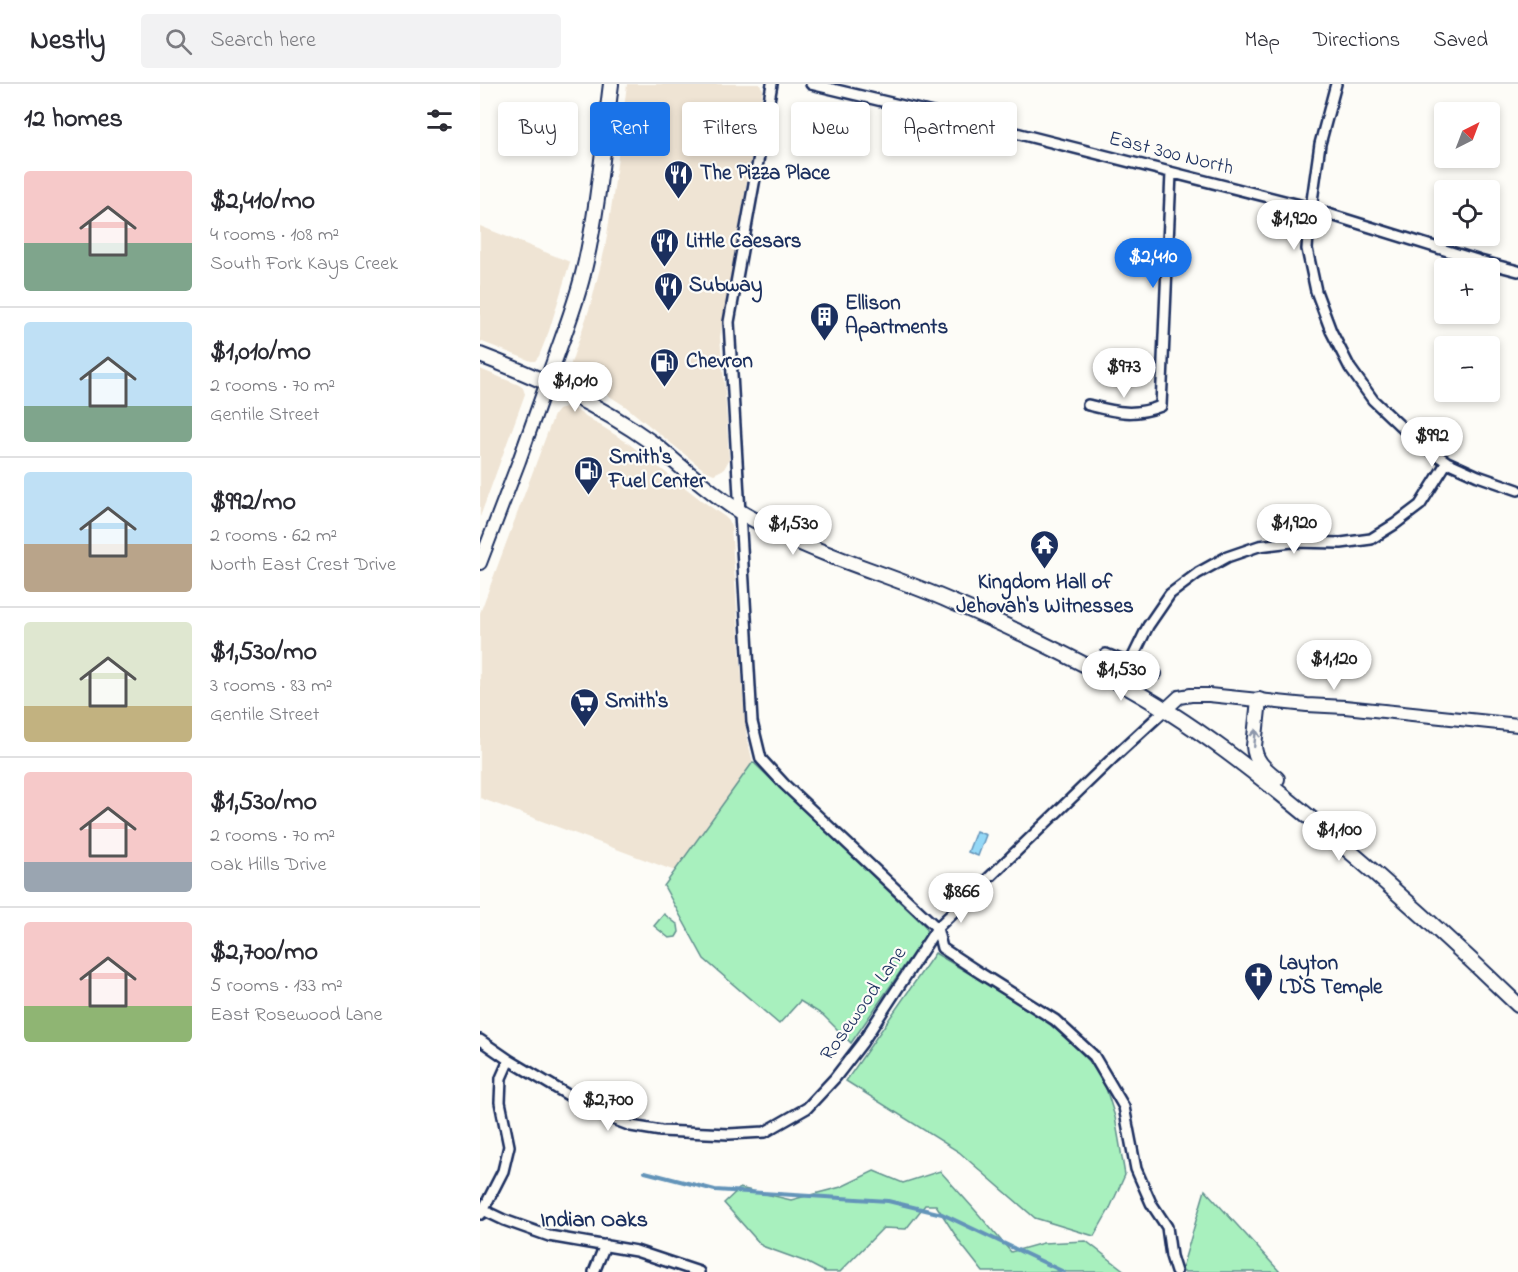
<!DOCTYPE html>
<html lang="en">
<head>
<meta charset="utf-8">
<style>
  body { margin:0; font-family:"Indie Flower",sans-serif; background:#f2f2f3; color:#2b2b33; height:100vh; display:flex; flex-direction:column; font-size:22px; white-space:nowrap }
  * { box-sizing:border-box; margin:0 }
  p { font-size:20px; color:#7c7c81 }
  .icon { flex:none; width:33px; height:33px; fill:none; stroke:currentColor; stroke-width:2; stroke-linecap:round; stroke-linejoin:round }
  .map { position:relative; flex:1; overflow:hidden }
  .drawer { display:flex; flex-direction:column; background:#fff; width:480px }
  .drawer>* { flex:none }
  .hud { position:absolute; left:18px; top:18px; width:570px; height:54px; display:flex; gap:12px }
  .needle { width:39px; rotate:42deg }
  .fabs { position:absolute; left:954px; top:18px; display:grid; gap:12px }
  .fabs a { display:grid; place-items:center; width:66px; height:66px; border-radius:6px; background:#fff; box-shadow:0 3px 9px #0003; font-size:30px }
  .price { position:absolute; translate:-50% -51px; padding:0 14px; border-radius:21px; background:#fff; color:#222; font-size:20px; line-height:39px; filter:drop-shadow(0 2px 3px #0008) }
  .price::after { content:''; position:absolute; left:50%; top:36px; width:18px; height:14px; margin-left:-9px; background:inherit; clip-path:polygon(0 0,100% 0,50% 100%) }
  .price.selected { background:#1a73e8; color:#fff }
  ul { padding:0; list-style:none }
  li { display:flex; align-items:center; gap:18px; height:150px; padding:0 24px }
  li+li { border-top:2px solid #e1e1e2 }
  li span { display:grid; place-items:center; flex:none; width:168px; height:120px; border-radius:6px; color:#555 }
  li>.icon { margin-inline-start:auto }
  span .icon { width:72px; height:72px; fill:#fffc; stroke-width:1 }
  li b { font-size:26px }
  h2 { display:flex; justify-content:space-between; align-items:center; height:72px; padding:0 24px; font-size:26px }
  .chip { padding:0 21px; border-radius:6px; background:#fff; box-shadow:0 3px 9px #0003; font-size:21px; line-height:54px }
  .chip.selected { background:#1a73e8; color:#fff }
  header { display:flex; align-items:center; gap:36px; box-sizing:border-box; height:84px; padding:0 30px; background:#fff; border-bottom:2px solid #e1e1e2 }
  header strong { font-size:28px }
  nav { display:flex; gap:33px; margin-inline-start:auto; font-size:21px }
  .search { width:420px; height:54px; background:#f2f2f3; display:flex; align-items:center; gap:15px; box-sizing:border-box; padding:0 21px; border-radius:6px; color:#7c7c81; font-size:22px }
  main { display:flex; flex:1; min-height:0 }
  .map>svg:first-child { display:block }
</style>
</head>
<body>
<header>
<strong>Nestly</strong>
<div class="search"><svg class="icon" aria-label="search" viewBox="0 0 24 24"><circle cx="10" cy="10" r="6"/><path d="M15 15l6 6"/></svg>Search here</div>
<nav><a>Map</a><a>Directions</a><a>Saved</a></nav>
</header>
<main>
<section class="drawer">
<h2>12 homes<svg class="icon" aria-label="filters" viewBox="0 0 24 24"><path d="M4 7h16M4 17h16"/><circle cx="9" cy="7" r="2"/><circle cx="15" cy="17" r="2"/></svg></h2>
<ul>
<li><span style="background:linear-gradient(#f6c9c9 60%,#7fa58c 0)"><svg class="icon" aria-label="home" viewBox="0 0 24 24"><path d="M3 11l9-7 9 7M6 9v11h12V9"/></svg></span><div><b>$2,410/mo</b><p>4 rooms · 108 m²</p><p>South Fork Kays Creek</p></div></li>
<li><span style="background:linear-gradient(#bfe0f5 70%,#7fa58c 0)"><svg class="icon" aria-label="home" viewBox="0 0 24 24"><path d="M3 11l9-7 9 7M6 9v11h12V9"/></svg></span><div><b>$1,010/mo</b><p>2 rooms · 70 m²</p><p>Gentile Street</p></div></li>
<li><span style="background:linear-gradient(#bfe0f5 60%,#b9a48a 0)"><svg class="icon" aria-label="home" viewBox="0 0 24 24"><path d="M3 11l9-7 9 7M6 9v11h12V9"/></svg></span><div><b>$992/mo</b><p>2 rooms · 62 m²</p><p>North East Crest Drive</p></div></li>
<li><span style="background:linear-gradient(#dfe7d0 70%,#c2b280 0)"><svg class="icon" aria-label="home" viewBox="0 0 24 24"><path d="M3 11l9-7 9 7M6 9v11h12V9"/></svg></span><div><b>$1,530/mo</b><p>3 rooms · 83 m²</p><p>Gentile Street</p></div></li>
<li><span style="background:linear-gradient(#f6c9c9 75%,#9aa5b1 0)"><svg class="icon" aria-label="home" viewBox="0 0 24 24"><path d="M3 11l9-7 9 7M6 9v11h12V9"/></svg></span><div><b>$1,530/mo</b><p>2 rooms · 70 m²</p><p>Oak Hills Drive</p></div></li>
<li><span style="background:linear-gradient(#f6c9c9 70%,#8fb573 0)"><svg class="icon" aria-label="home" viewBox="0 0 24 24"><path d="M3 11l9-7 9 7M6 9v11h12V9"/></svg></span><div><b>$2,700/mo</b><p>5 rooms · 133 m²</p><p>East Rosewood Lane</p></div></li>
</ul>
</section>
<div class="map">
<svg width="1038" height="1188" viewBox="0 0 1038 1188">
  <rect width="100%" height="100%" fill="#fdfcf7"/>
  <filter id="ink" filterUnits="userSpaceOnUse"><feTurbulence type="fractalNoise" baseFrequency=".0167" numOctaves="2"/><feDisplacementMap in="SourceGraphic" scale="12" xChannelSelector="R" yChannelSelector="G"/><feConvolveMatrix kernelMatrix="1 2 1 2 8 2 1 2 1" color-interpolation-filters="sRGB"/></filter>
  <g filter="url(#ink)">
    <path fill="#efe4d4" d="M 147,0 L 279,0 L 283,5 L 240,253 L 245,308 L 249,376 L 244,385 L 234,390 L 224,386 L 145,322 L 123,308 L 96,294 L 91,287 L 91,279 L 111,220 L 125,164 L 133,112 Z
      M 0,142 L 90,178 L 69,247 L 59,272 L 55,277 L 51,277 L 0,257 Z
      M 0,285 L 39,301 L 43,304 L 45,310 L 0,433 Z
      M 84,323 L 92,324 L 104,331 L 148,359 L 221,416 L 245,433 L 249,437 L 251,442 L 265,636 L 267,655 L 273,678 L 195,787 L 0,714 L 0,529 L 74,331 L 78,326 Z"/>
    <path fill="#a8f0be" stroke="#62908e" stroke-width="1.5" d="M 273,678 L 445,842 L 447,849 L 371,959 L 343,931 L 320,917 L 299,940 L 224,875 L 184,802 Z
      M 184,830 L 198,841 L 199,848 L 196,853 L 189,854 L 174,842 Z
      M 455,869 L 555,929 L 588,955 L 610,978 L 625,1001 L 635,1033 L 645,1091 L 630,1124 L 614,1152 L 555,1134 L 479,1068 L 366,997 Z
      M 394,1087 L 423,1099 L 460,1087 L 494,1125 L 531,1168 L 563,1159 L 606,1157 L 646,1188 L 503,1188 L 481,1160 L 456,1121 L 445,1121 L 426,1145 L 403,1144 L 360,1188 L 345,1188 L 326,1178 L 282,1162 L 244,1119 L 260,1104 L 311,1116 L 361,1103 Z
      M 725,1106 L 800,1188 L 703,1188 L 702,1184 Z"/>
    <path fill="#94d8f6" stroke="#6494b9" stroke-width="1.5" d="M 496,747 L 506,751 L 498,772 L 488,768 Z"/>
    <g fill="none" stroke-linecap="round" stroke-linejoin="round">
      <path stroke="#6494b9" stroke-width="4" d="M 165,1088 L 235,1106 L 408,1117 L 462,1130 L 584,1188"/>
      <defs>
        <path id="minor" d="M 292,0 L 249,238 L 272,638 L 281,675 L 304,700 L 457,844 L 462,864 L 500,889 L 575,936 L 614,972 L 644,1023 L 656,1085 L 671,1119 L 687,1143 L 691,1172 L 696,1188
          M 331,0 L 528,47 L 816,120 L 1000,177 L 1038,187
          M 856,0 L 840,60 L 829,138 L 827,165 L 836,207 L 851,247 L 870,284 L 893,316 L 934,355 L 967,378 L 998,392 L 1038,406
          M 608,321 C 636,328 653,333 681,322 L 691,89
          M 626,570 L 676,590
          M 650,579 L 668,542 L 690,510 L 718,489 L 747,473 L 779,462 L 812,458 L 861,459 L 891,455 L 915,440 L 940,421 L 967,378
          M 0,956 L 29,976 L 120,1030 L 151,1042 L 181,1047 L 249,1050 L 285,1048 L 327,1024 L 355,994 L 382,959 L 457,844 L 634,673 L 685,626
          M 3,1126 L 24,1136 L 69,1152 L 156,1167 L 219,1188
          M 1,1130 L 23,1087 L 29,1062 L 20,1018 L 21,994 L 29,976
          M 114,1188 L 125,1161"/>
        <path id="tertiary" d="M 0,479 L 39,377 L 67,298
          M 685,626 L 699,613 L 711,611 L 729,611 L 827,621 L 865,623 L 1038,641"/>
        <path id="secondary" d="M 0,271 C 60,294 118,320 171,358 C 183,366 193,377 205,386 C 222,400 240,415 259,427 C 271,435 285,441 297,448 C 353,476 413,492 470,517 C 527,541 583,569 638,598 C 713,638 780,692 845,746 C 911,802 976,861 1038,921
          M 67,298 C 79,262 94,227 103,190 C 118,129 123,62 131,0
          M 779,616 L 774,662 C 775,678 785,685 797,695"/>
      </defs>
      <use href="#minor" stroke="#1b2f5e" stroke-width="14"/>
      <use href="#tertiary" stroke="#1b2f5e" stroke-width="16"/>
      <use href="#secondary" stroke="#1b2f5e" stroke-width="18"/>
      <use href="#minor" stroke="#fdfcf7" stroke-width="9"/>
      <use href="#tertiary" stroke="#fdfcf7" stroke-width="12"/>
      <use href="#secondary" stroke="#fdfcf7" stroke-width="14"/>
    </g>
    <defs><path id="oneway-shaft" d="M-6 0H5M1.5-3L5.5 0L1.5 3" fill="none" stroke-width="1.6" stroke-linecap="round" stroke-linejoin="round" transform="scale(1.5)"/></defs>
    <use stroke="#8c96aa" href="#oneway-shaft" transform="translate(775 654) rotate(-85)"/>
  </g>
  <defs>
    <symbol id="restaurant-pin" viewBox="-11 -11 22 30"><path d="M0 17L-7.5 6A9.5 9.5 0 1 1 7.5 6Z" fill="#1b2f5e" stroke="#fdfcf7"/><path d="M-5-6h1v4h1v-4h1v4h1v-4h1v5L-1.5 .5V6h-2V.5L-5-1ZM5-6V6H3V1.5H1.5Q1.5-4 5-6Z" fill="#fff"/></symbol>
    <symbol id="building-pin" viewBox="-11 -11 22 30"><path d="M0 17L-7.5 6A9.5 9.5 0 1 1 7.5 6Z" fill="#1b2f5e" stroke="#fdfcf7"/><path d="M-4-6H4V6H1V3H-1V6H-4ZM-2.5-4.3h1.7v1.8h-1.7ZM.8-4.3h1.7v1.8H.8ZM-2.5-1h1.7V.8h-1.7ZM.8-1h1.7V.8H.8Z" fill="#fff"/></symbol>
    <symbol id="fuel-pin" viewBox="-11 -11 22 30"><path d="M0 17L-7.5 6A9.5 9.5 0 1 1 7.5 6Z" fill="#1b2f5e" stroke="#fdfcf7"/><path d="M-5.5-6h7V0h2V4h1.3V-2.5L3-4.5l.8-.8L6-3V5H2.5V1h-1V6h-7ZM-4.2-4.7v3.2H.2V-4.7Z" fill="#fff"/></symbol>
    <symbol id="temple-pin" viewBox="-11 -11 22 30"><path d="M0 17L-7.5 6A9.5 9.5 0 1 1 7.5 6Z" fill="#1b2f5e" stroke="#fdfcf7"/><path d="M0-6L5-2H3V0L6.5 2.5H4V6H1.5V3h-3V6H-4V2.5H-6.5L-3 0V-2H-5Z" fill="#fff"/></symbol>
    <symbol id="supermarket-pin" viewBox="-11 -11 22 30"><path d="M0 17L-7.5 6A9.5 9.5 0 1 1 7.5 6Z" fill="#1b2f5e" stroke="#fdfcf7"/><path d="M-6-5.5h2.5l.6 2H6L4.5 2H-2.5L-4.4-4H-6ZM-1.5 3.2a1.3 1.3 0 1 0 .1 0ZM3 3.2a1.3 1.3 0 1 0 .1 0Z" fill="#fff"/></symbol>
    <symbol id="church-pin" viewBox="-11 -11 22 30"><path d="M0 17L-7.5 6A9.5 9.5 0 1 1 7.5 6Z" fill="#1b2f5e" stroke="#fdfcf7"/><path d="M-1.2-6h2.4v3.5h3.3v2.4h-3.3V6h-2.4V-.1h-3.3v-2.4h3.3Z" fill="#fff"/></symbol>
  </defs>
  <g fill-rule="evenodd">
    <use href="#restaurant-pin" x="182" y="74" width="33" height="45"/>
    <use href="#restaurant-pin" x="168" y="142" width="33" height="45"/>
    <use href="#restaurant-pin" x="172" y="186" width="33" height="45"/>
    <use href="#building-pin" x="328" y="216" width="33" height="45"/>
    <use href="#fuel-pin" x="168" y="262" width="33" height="45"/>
    <use href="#fuel-pin" x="92" y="370" width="33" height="45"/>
    <use href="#temple-pin" x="548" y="444" width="33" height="45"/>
    <use href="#supermarket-pin" x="88" y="602" width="33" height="45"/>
    <use href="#church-pin" x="762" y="876" width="33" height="45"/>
  </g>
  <g text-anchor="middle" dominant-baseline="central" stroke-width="4.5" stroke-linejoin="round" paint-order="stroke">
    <g font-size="21" fill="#1b2f5e" stroke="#fdfcf7">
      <text transform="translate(691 70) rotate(14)">East 300 North</text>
      <text transform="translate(384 920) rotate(-55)">Rosewood Lane</text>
    </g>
    <g font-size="21" font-weight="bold" fill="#1b2f5e" stroke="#fdfcf7" text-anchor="start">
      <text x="220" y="90">The Pizza Place</text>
      <text x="206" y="158">Little Caesars</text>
      <text x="209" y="202">Subway</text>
      <text x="365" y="220">Ellison<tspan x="365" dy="24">Apartments</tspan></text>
      <text x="206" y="278">Chevron</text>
      <text x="129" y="374">Smith's<tspan x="129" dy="24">Fuel Center</tspan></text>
      <text x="565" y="499" text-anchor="middle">Kingdom Hall of<tspan x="565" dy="24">Jehovah's Witnesses</tspan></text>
      <text x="125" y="618">Smith's</text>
      <text x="799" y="880">Layton<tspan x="799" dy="24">LDS Temple</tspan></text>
    </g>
    <g font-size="22" font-weight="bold" fill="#1b2f5e" stroke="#fdfcf7">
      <text x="114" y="1137">Indian Oaks</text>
    </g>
  </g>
</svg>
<div class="fabs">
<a><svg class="needle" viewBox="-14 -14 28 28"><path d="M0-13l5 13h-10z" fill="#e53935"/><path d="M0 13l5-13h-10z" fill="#7c7c81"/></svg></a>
<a><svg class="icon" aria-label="locate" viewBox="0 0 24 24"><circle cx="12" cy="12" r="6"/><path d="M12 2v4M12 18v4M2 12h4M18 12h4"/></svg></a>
<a>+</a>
<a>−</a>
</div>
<b class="price" style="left:814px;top:167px">$1,920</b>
<b class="price selected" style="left:673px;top:205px">$2,410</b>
<b class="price" style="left:644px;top:315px">$973</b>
<b class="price" style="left:95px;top:329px">$1,010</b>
<b class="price" style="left:952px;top:384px">$992</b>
<b class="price" style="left:814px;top:471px">$1,920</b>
<b class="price" style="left:313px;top:472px">$1,530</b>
<b class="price" style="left:854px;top:607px">$1,120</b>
<b class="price" style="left:641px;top:618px">$1,530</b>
<b class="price" style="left:859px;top:778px">$1,100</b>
<b class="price" style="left:481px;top:840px">$866</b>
<b class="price" style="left:128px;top:1048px">$2,700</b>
<div class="hud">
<a class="chip">Buy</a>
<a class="chip selected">Rent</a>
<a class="chip">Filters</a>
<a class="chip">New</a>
<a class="chip">Apartment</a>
</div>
</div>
</main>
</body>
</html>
